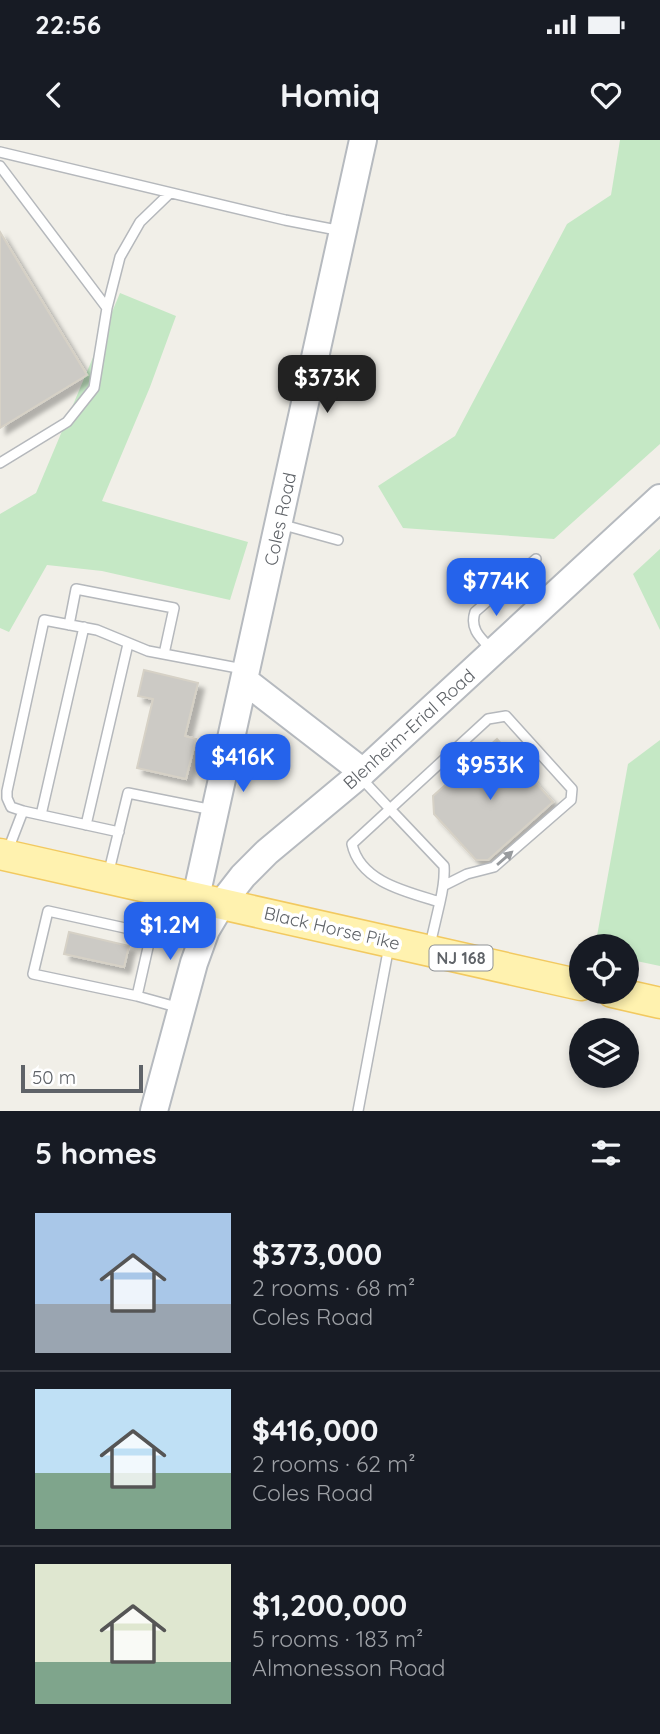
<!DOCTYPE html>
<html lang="en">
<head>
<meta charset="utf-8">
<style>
  body { margin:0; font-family:Quicksand,sans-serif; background:#242831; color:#f1f3f6; height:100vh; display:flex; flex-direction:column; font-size:26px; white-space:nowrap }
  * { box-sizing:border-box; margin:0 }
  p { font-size:23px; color:#9ea1a6 }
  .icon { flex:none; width:38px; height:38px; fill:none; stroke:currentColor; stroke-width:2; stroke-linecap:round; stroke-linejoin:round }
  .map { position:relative; height:971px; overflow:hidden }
  .drawer { display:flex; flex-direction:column; background:#171b24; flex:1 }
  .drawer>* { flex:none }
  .buttons { position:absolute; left:569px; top:794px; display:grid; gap:14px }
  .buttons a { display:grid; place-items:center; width:70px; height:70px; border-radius:50%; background:#171b24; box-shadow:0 4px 10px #0003; font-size:35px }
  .scale { position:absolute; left:21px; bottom:18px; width:122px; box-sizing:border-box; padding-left:7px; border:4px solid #5f6368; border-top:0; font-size:19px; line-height:24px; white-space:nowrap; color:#5f6368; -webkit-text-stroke:5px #fff; paint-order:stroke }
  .price { position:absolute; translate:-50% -60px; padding:0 16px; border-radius:14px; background:#2563eb; color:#fff; font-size:23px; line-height:46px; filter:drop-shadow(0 2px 4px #0008) }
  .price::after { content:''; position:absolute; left:50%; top:42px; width:21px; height:16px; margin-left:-10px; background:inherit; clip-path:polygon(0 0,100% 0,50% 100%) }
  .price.selected { background:#222; color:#fff }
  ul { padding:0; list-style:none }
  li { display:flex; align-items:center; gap:21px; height:175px; padding:0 35px }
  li+li { border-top:2px solid #363941 }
  li span { display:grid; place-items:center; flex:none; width:196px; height:140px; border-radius:0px; color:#555 }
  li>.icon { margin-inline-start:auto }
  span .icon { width:84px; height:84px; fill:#fffc; stroke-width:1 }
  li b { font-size:30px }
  h2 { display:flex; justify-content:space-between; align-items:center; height:84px; padding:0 35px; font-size:30px }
  .status { display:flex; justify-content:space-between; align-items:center; height:49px; padding:0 35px; background:#171b24; direction:ltr }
  .status svg { height:19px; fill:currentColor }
  header { display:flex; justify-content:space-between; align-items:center; height:91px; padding:0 35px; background:#171b24; font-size:32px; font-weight:700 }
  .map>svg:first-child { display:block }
</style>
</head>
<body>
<div class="status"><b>22:56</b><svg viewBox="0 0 49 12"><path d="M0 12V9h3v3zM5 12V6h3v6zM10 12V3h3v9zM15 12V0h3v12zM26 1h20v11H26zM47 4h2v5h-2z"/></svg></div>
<header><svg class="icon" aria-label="back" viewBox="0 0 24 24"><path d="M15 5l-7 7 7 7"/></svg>Homiq<svg class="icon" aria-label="heart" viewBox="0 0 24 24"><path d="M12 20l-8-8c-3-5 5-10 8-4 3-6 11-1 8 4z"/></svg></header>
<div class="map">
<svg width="660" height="971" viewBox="0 0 660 971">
  <defs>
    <filter id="shadow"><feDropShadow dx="6" dy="6" stdDeviation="2" flood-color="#0004"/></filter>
  </defs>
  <rect width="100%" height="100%" fill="#f1efe8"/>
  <path fill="#c5e8c5" d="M 620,0 L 660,0 L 660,304 L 554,399 L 403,388 L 378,346 L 455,296 L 567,84 L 611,55 Z
    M 120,153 L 176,176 L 150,247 L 102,361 L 248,402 L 230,460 L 102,431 L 47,425 L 9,492 L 0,488 L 0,374 L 36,353 Z
    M 660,409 L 660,490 L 633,434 Z
    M 660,600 L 660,826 L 627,819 L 626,807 L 595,807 L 628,624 Z"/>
  <path fill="#cccac5" stroke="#d6d1c6" stroke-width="2" filter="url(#shadow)" d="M 0,92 L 87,235 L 0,288 Z
    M 144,530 L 198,543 L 185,596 L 196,599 L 186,639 L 137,628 L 153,559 L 138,556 Z
    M 497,599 L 553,662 L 488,720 L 476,720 L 434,674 L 433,656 Z
    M 69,792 L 129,806 L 124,827 L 64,814 Z"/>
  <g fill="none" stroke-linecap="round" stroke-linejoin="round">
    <defs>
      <path id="lane" d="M 0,12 L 285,80 L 342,91
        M 0,26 L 107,168 L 94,248 L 67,282 L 0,323
        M 107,168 L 120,117 L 140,82 L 170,53
        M 280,384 L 338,400
        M 69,485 L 76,449 L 174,468 L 164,514
        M 493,511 C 482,499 469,490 475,472 L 536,419
        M 362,639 L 390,669 L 352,704 C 360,742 407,752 440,762 C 443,749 445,739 444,726 L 390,669 L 488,579 L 506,576 L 572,649 L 571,660 L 494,727 L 467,734 L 443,746
        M 23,671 L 119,692
        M 41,675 L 84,487
        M 86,685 L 128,504
        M 8,710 L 23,671 L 11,667 L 7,658 L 7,651 L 44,480 L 97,490 L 148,511 L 243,529
        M 108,735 L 128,653 L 213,670
        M 430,805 L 440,762
        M 137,856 L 33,834 L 48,771 L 134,790 L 149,803 L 137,856 L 180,868
        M 358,971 L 389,806"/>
      <path id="secondary" d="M 244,540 L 363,632
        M 196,757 L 363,0
        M 154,971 L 194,823 L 206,790 L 222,763 L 243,736 L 267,712 L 363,632 L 660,358"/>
      <path id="primary" d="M 0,714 L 581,845
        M 612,852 L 660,863"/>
    </defs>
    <use href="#lane" stroke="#b5b8bc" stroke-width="12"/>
    <use href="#secondary" stroke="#b6babf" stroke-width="30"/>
    <use href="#primary" stroke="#f2c960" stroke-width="33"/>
    <use href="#lane" stroke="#fff" stroke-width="9"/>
    <use href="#secondary" stroke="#fff" stroke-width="26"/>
    <use href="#primary" stroke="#fff2af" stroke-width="30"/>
  </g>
  <defs><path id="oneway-solid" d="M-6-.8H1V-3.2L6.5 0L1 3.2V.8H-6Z" transform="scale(1.75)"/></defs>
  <use fill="#979a9d" href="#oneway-solid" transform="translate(505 718) rotate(-41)"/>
  <g text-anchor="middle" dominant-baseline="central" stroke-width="7" stroke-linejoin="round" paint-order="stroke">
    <rect fill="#fff" stroke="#8f9295" stroke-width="2" x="429.5" y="805.5" width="63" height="25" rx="5"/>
    <g font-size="16" font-weight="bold" fill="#5f6368">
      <text x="461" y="818">NJ 168</text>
    </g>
    <g font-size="18" fill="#5f6368" stroke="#fff">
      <text transform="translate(280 379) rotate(-78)">Coles Road</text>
      <text transform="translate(409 589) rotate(-42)">Blenheim-Erial Road</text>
      <text transform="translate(332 788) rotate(13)">Black Horse Pike</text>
    </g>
  </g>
</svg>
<div class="buttons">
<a><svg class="icon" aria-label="locate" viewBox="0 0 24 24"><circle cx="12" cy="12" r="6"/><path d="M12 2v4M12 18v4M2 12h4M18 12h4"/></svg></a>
<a><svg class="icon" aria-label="layers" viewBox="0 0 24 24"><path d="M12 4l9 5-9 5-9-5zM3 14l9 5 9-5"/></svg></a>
</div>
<div class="scale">50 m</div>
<b class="price selected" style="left:327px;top:275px">$373K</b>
<b class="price" style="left:496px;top:478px">$774K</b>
<b class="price" style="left:243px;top:654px">$416K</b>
<b class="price" style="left:490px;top:662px">$953K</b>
<b class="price" style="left:170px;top:822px">$1.2M</b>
</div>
<section class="drawer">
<h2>5 homes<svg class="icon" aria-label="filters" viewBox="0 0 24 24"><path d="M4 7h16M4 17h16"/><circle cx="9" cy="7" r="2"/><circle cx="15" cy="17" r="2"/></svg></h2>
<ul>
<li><span style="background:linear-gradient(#a9c7e8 65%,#9aa5b1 0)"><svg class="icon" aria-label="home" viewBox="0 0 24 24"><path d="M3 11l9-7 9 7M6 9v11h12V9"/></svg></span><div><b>$373,000</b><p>2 rooms · 68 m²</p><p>Coles Road</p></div></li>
<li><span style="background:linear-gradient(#bfe0f5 60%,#7fa58c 0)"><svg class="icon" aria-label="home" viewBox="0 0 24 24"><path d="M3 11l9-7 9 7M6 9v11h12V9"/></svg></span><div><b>$416,000</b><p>2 rooms · 62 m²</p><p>Coles Road</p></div></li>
<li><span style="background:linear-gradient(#dfe7d0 70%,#7fa58c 0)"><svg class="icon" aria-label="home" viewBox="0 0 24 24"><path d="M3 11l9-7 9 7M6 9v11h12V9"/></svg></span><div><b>$1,200,000</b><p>5 rooms · 183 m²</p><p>Almonesson Road</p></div></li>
</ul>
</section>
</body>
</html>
